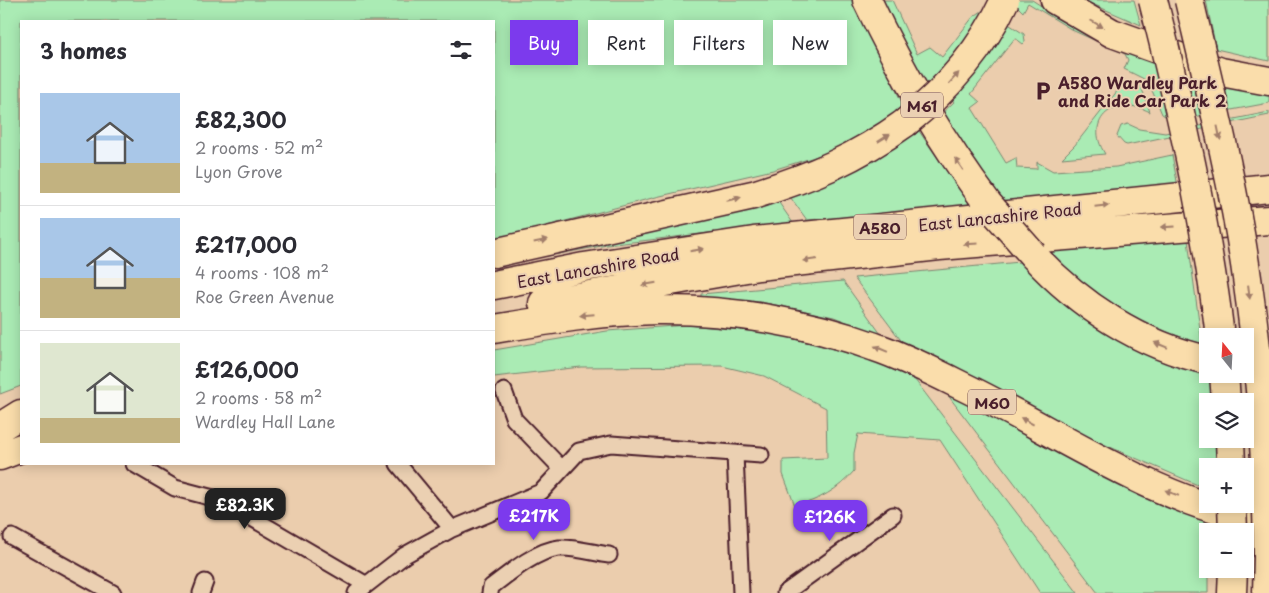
<!DOCTYPE html>
<html lang="en">
<head>
<meta charset="utf-8">
<style>
  body { margin:0; font-family:"Playpen Sans",sans-serif; background:#f7f7f7; color:#2b2b33; height:100vh; display:flex; flex-direction:column; font-size:19px; white-space:nowrap }
  * { box-sizing:border-box; margin:0 }
  p { font-size:16px; color:#7c7c81 }
  .icon { flex:none; width:28px; height:28px; fill:none; stroke:currentColor; stroke-width:2; stroke-linecap:round; stroke-linejoin:round }
  .map { position:relative; flex:1; overflow:hidden }
  .side { position:absolute; left:20px; top:20px; width:475px; height:445px; display:flex; flex-direction:column; background:#fff; border-radius:0px; box-shadow:0 2px 12px #0003 }
  .side>* { flex:none }
  .guide { position:absolute; left:510px; top:20px; width:475px; height:45px; display:flex; gap:10px }
  .needle { width:32px; rotate:342deg }
  .tools { position:absolute; left:1199px; top:328px; display:grid; gap:10px }
  .tools a { display:grid; place-items:center; width:55px; height:55px; border-radius:0px; background:#fff; box-shadow:0 2px 12px #0003; font-size:25px }
  .price { position:absolute; translate:-50% -42px; padding:0 11px; border-radius:10px; background:#7c3aed; color:#fff; font-size:16px; line-height:32px; filter:drop-shadow(0 1px 2px #0008) }
  .price::after { content:''; position:absolute; left:50%; top:30px; width:15px; height:11px; margin-left:-8px; background:inherit; clip-path:polygon(0 0,100% 0,50% 100%) }
  .price.current { background:#222; color:#fff }
  ul { padding:0; list-style:none }
  li { display:flex; align-items:center; gap:15px; height:125px; padding:0 20px }
  li+li { border-top:1px solid #e1e1e2 }
  li span { display:grid; place-items:center; flex:none; width:140px; height:100px; border-radius:0px; color:#555 }
  li>.icon { margin-inline-start:auto }
  span .icon { width:60px; height:60px; fill:#fffc; stroke-width:1 }
  li b { font-size:21px }
  h2 { display:flex; justify-content:space-between; align-items:center; height:60px; padding:0 20px; font-size:21px }
  .chip { padding:0 18px; border-radius:0px; background:#fff; box-shadow:0 2px 12px #0003; font-size:18px; line-height:45px }
  .chip.current { background:#7c3aed; color:#fff }
  .map>svg:first-child { display:block }
</style>
</head>
<body>
<div class="map">
<svg width="1269" height="593" viewBox="0 0 1269 593">
  <rect width="100%" height="100%" fill="#ebcdad"/>
  <filter id="ink" filterUnits="userSpaceOnUse"><feTurbulence type="fractalNoise" baseFrequency=".02" numOctaves="2"/><feDisplacementMap in="SourceGraphic" scale="10" xChannelSelector="R" yChannelSelector="G"/><feConvolveMatrix kernelMatrix="1 2 1 2 8 2 1 2 1" color-interpolation-filters="sRGB"/></filter>
  <g filter="url(#ink)">
    <path fill="#aaebb4" stroke="#7a8570" d="M 0,0 L 853,0 L 904,107 L 872,132 L 827,153 L 773,170 L 656,197 L 494,240 L 494,21 L 21,21 L 21,386 L 0,394 Z
      M 880,0 L 892,0 L 917,54 L 930,47 L 942,57 L 973,17 L 985,9 L 1024,34 L 1025,42 L 1023,44 L 1015,38 L 971,94 L 980,102 L 972,108 L 1006,163 L 1016,158 L 1017,168 L 1037,169 L 1037,162 L 1053,171 L 1116,167 L 1172,155 L 1179,192 L 1009,207 L 984,177 L 940,115 L 954,102 L 935,78 L 925,89 Z
      M 1011,0 L 1032,0 L 1057,16 L 1269,88 L 1269,103 L 1172,121 L 1162,114 L 1148,81 L 1124,69 L 1128,60 L 1125,54 L 1074,31 L 1028,3 L 1023,12 Z
      M 1083,0 L 1134,0 L 1141,25 Z
      M 1206,0 L 1269,0 L 1269,61 L 1216,49 Z
      M 1122,80 L 1141,86 L 1150,112 C 1115,94 1083,119 1105,154 L 1062,158 L 1075,145 L 1118,90 Z
      M 1269,112 L 1269,115 L 1127,145 L 1124,144 L 1117,136 L 1121,126 L 1128,124 L 1139,129 L 1165,133 Z
      M 919,131 L 972,208 L 807,220 L 788,194 L 857,167 Z
      M 775,197 L 793,223 L 607,245 L 494,266 Z
      M 1188,240 L 1202,344 C 1144,327 1092,295 1049,252 Z
      M 1020,262 C 1083,327 1133,352 1217,380 L 1218,401 L 1208,401 L 1208,439 L 1219,439 L 1219,466 L 1208,466 L 1207,489 L 1087,437 L 903,343 L 854,278 Z
      M 843,281 L 883,337 L 834,317 L 761,302 L 701,297 L 701,294 Z
      M 687,325 L 772,333 L 867,358 L 915,380 L 1078,593 L 1040,593 L 940,440 L 858,434 L 854,453 L 854,471 C 839,489 818,501 795,506 L 783,474 L 783,460 L 827,458 L 826,408 L 764,376 L 722,366 L 581,367 L 494,377 L 494,350 L 607,331 Z
      M 944,390 L 1210,520 L 1210,531 L 1208,531 L 1208,593 L 1098,593 Z"/>
    <g fill="none" stroke-linecap="round" stroke-linejoin="round">
      <defs>
        <path id="street" d="M 504,391 L 514,419 L 562,469
          M 735,454 L 741,593
          M 134,464 L 175,488 L 221,500 L 365,584
          M 398,464 L 452,529
          M 12,537 L 113,593
          M 201,593 L 205,582
          M 356,593 L 405,555 L 452,529 L 541,492 L 579,451 L 611,444 L 761,455
          M 490,593 L 491,587 C 508,574 537,550 559,548 C 575,547 594,553 609,555
          M 785,593 L 893,515"/>
        <path id="highway" d="M 867,0 C 901,72 940,140 988,204
          M 1055,0 L 1112,33 L 1221,72 L 1269,81
          M 494,253 L 753,195 C 811,177 855,159 905,123
          M 1033,255 C 1078,304 1141,346 1208,360
          M 494,285 L 584,267 L 754,241 L 1269,188
          M 543,303 L 758,266 L 849,256 L 939,246 L 1269,220
          M 494,329 C 548,320 602,311 657,310 C 730,309 807,322 875,347 C 905,357 934,372 962,386 C 1062,434 1157,504 1269,522
          M 1224,374 L 1226,401
          M 0,427 L 21,414
          M 1230,439 L 1231,466
          M 0,456 L 21,448
          M 1232,593 L 1233,569
          M 1267,593 L 1268,557"/>
      </defs>
      <use href="#street" stroke="#4a1f2b" stroke-width="19"/>
      <use href="#highway" stroke="#4a1f2b" stroke-width="31"/>
      <use href="#street" stroke="#ebd0b2" stroke-width="15"/>
      <use href="#highway" stroke="#faddab" stroke-width="28"/>
      <defs>
        <path id="highway-bridge" d="M 1153,0 C 1181,111 1206,222 1220,336
          M 1189,0 C 1211,94 1235,189 1248,285 C 1261,375 1267,466 1268,557
          M 905,123 C 948,89 982,49 1005,0
          M 988,204 L 1033,255
          M 1232,504 L 1233,531"/>
      </defs>
      <use href="#highway-bridge" stroke="#4a1f2b" stroke-width="31" stroke-linecap="butt"/>
      <use href="#highway-bridge" stroke="#faddab" stroke-width="28"/>
    </g>
    <defs><path id="oneway-solid" d="M-6-.8H1V-3.2L6.5 0L1 3.2V.8H-6Z" transform="scale(1.25)"/></defs>
    <g fill="#a27e6b">
      <use href="#oneway-solid" transform="translate(1097 24) rotate(30)"/>
      <use href="#oneway-solid" transform="translate(954 78) rotate(-48)"/>
      <use href="#oneway-solid" transform="translate(1219 133) rotate(78)"/>
      <use href="#oneway-solid" transform="translate(884 138) rotate(-32)"/>
      <use href="#oneway-solid" transform="translate(959 164) rotate(-124)"/>
      <use href="#oneway-solid" transform="translate(734 199) rotate(-13)"/>
      <use href="#oneway-solid" transform="translate(1102 206) rotate(-6)"/>
      <use href="#oneway-solid" transform="translate(1168 227) rotate(176)"/>
      <use href="#oneway-solid" transform="translate(541 241) rotate(-12)"/>
      <use href="#oneway-solid" transform="translate(971 244) rotate(176)"/>
      <use href="#oneway-solid" transform="translate(697 250) rotate(-9)"/>
      <use href="#oneway-solid" transform="translate(810 260) rotate(173)"/>
      <use href="#oneway-solid" transform="translate(649 284) rotate(170)"/>
      <use href="#oneway-solid" transform="translate(1249 292) rotate(83)"/>
      <use href="#oneway-solid" transform="translate(587 315) rotate(175)"/>
      <use href="#oneway-solid" transform="translate(1161 345) rotate(-158)"/>
      <use href="#oneway-solid" transform="translate(881 349) rotate(-157)"/>
      <use href="#oneway-solid" transform="translate(1027 421) rotate(-152)"/>
      <use href="#oneway-solid" transform="translate(1172 493) rotate(-158)"/>
    </g>
  </g>
  <defs>
    <symbol id="parking-bare" viewBox="-9 -9 18 18"><path d="M-3.5-5.5H1a3.5 3.5 0 0 1 0 7H-1V5.5H-3.5ZM-1-3.4V-.6H.8a1.4 1.4 0 0 0 0-2.8Z" fill="#4a1f2b" stroke="#ebd0b2" stroke-width="2.5" paint-order="stroke"/></symbol>
  </defs>
  <g fill-rule="evenodd">
    <use href="#parking-bare" x="1029" y="77" width="28" height="28"/>
  </g>
  <g text-anchor="middle" dominant-baseline="central" stroke-width="4" stroke-linejoin="round" paint-order="stroke">
    <g fill="#ebd0b2" stroke="#7a5454" stroke-width="1">
      <rect x="901" y="92.5" width="42" height="25" rx="4"/>
      <rect x="854" y="214.5" width="52" height="25" rx="4"/>
      <rect x="968" y="389.5" width="48" height="25" rx="4"/>
    </g>
    <g font-size="15" font-weight="bold" fill="#4a1f2b">
      <text x="922" y="105">M61</text>
      <text x="880" y="227">A580</text>
      <text x="992" y="402">M60</text>
    </g>
    <g font-size="16" font-weight="bold" fill="#4a1f2b" stroke="#ebd0b2" text-anchor="start">
      <text x="1058" y="82">A580 Wardley Park<tspan x="1058" dy="18">and Ride Car Park 2</tspan></text>
    </g>
    <g font-size="16" fill="#4a1f2b" stroke="#ebd0b2">
      <text transform="translate(1000 216) rotate(-6)">East Lancashire Road</text>
      <text transform="translate(598 267) rotate(-10)">East Lancashire Road</text>
    </g>
  </g>
</svg>
<div class="tools">
<a><svg class="needle" viewBox="-14 -14 28 28"><path d="M0-13l5 13h-10z" fill="#e53935"/><path d="M0 13l5-13h-10z" fill="#7c7c81"/></svg></a>
<a><svg class="icon" aria-label="layers" viewBox="0 0 24 24"><path d="M12 4l9 5-9 5-9-5zM3 14l9 5 9-5"/></svg></a>
<a>+</a>
<a>−</a>
</div>
<b class="price current" style="left:245px;top:530px">£82.3K</b>
<b class="price" style="left:534px;top:541px">£217K</b>
<b class="price" style="left:830px;top:542px">£126K</b>
<div class="guide">
<a class="chip current">Buy</a>
<a class="chip">Rent</a>
<a class="chip">Filters</a>
<a class="chip">New</a>
</div>
<section class="side">
<h2>3 homes<svg class="icon" aria-label="filters" viewBox="0 0 24 24"><path d="M4 7h16M4 17h16"/><circle cx="9" cy="7" r="2"/><circle cx="15" cy="17" r="2"/></svg></h2>
<ul>
<li><span style="background:linear-gradient(#a9c7e8 70%,#c2b280 0)"><svg class="icon" aria-label="home" viewBox="0 0 24 24"><path d="M3 11l9-7 9 7M6 9v11h12V9"/></svg></span><div><b>£82,300</b><p>2 rooms · 52 m²</p><p>Lyon Grove</p></div></li>
<li><span style="background:linear-gradient(#a9c7e8 60%,#c2b280 0)"><svg class="icon" aria-label="home" viewBox="0 0 24 24"><path d="M3 11l9-7 9 7M6 9v11h12V9"/></svg></span><div><b>£217,000</b><p>4 rooms · 108 m²</p><p>Roe Green Avenue</p></div></li>
<li><span style="background:linear-gradient(#dfe7d0 75%,#c2b280 0)"><svg class="icon" aria-label="home" viewBox="0 0 24 24"><path d="M3 11l9-7 9 7M6 9v11h12V9"/></svg></span><div><b>£126,000</b><p>2 rooms · 58 m²</p><p>Wardley Hall Lane</p></div></li>
</ul>
</section>
</div>
</body>
</html>
